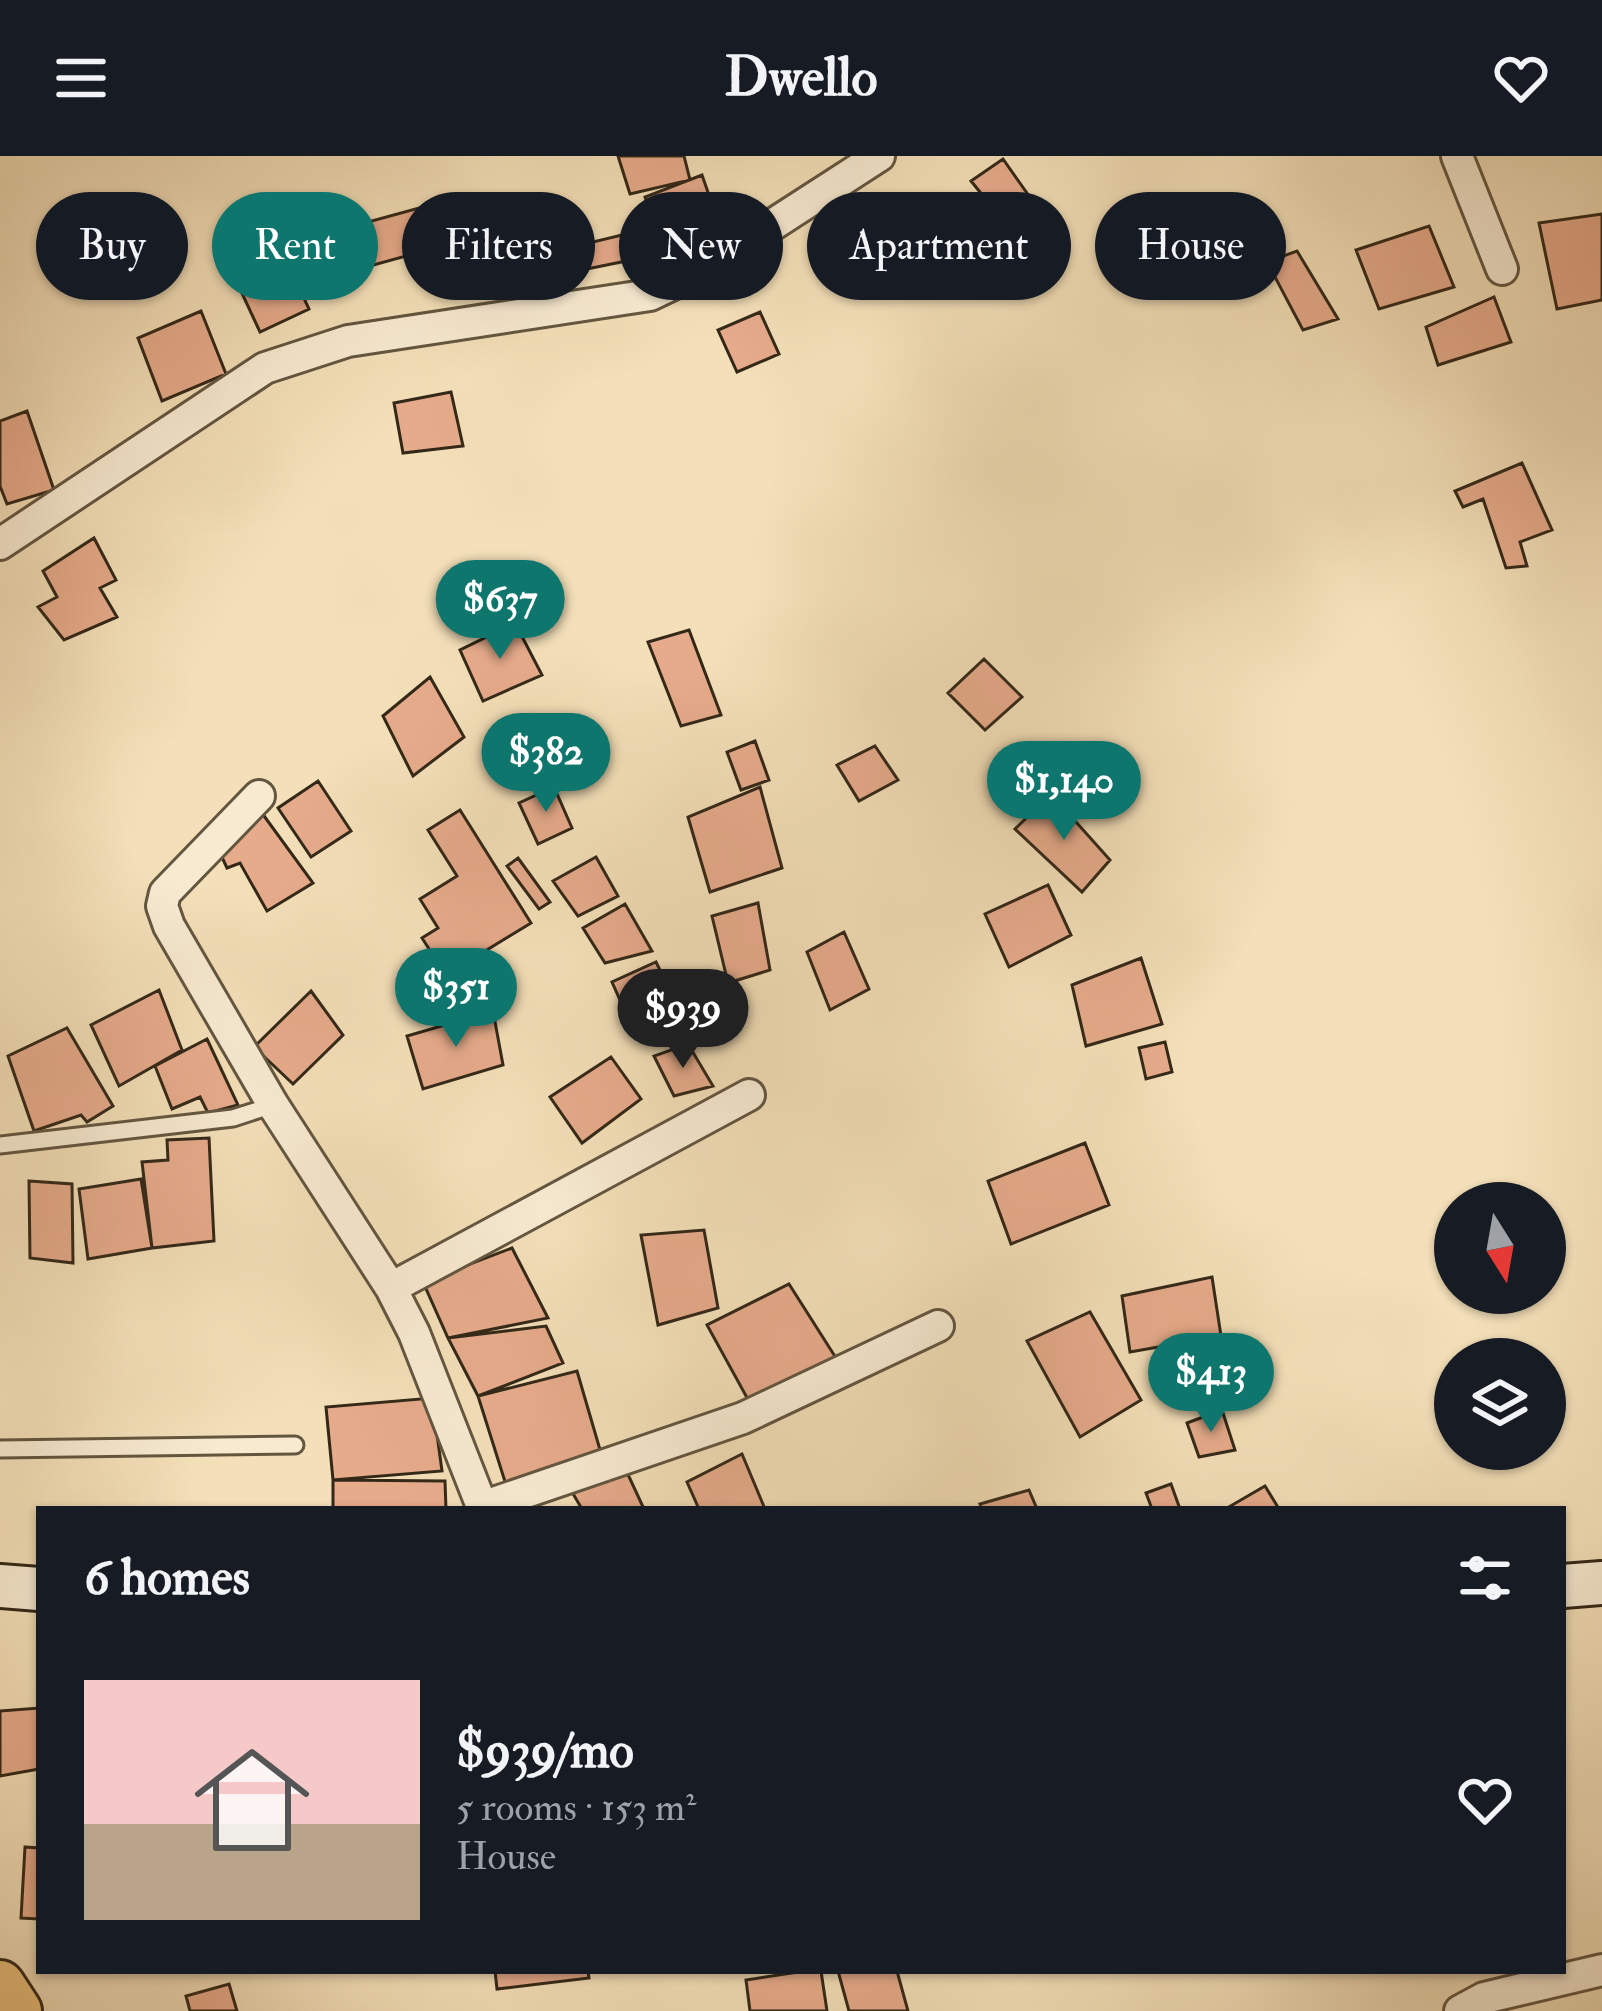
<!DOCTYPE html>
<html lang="en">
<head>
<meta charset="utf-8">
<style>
  body { margin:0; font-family:"IM FELL Double Pica",serif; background:#20242c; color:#f1f3f6; height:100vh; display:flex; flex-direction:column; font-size:45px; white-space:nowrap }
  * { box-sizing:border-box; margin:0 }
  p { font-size:39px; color:#9ea1a6 }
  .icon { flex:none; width:66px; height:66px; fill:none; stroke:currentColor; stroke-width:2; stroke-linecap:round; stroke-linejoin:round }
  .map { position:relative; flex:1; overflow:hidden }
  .drawer { position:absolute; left:36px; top:1350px; width:1530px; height:468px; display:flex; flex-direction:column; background:#171b24; border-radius:0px; box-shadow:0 3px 9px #0004 }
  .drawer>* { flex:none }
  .hud { position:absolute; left:36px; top:36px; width:1530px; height:108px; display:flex; gap:24px }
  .needle { width:78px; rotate:169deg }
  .controls { position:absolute; left:1434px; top:1026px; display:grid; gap:24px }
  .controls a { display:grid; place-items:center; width:132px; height:132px; border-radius:50%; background:#171b24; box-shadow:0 3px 9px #0004; font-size:60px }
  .price { position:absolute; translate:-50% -102px; padding:0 27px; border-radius:42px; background:#0f766e; color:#fff; font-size:39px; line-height:78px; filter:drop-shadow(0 3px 6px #0008) }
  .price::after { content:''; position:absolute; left:50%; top:72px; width:36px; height:27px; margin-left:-18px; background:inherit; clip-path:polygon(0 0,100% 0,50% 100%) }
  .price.on { background:#222; color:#fff }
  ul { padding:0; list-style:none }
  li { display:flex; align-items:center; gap:36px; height:300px; padding:0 48px }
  li span { display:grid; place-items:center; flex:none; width:336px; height:240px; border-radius:0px; color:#555 }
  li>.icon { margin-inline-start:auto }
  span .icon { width:144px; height:144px; fill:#fffc; stroke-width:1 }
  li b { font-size:51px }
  h2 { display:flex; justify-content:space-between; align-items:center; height:144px; padding:0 48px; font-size:51px }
  .chip { padding:0 42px; border-radius:54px; background:#171b24; box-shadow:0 3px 9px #0004; font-size:42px; line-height:108px }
  .chip.on { background:#0f766e; color:#fff }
  header { display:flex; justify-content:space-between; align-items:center; height:156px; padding:0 48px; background:#171b24; font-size:54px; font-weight:700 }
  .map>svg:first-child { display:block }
</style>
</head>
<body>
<header><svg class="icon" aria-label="menu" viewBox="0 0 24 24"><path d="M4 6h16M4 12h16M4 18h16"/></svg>Dwello<svg class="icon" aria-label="heart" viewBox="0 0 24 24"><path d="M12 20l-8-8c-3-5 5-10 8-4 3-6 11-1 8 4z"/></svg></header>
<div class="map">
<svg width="1602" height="1855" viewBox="0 0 1602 1855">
  <rect width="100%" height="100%" fill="#f3dfb8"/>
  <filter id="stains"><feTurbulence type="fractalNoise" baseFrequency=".00167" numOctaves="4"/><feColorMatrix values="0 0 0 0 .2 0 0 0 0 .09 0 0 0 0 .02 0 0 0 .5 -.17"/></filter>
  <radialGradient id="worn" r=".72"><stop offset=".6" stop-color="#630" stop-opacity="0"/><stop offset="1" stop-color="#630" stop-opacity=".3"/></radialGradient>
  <path fill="#e6ab8b" stroke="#332818" stroke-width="3" d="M 618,0 L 684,0 L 690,24 L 630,38 Z
    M 1003,3 L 1029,40 L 997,57 L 971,25 Z
    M 702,19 L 720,71 L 664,88 L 645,41 Z
    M 430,49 L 442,90 L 370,110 L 357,69 Z
    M 1147,51 L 1175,100 L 1138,120 L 1108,71 Z
    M 1602,58 L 1602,144 L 1557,153 L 1539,67 Z
    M 270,69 L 309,153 L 260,176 L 220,90 Z
    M 1429,70 L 1454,131 L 1379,153 L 1356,94 Z
    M 630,77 L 636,103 L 577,115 L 572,91 Z
    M 1297,95 L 1338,163 L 1303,174 L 1267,106 Z
    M 1494,141 L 1511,186 L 1438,209 L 1426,171 Z
    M 201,155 L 226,218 L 162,245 L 138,182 Z
    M 760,156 L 779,198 L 737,216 L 718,174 Z
    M 451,236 L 463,290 L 403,297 L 394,247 Z
    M 27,255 L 54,334 L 7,348 L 0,330 L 0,265 Z
    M 1522,307 L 1552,374 L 1520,386 L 1527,410 L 1506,412 L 1483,343 L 1463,351 L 1455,335 Z
    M 94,382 L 116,424 L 100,432 L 117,461 L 64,484 L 38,451 L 57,441 L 43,415 Z
    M 515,467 L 542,519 L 483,545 L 460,494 Z
    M 689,474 L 721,559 L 681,570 L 648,486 Z
    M 984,503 L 1022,541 L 985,574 L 948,537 Z
    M 430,521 L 464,581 L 413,620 L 383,560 Z
    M 755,585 L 769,624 L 741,634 L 727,596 Z
    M 875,590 L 898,624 L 859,645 L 837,609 Z
    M 318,625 L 351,675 L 311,701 L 278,652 Z
    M 554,631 L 572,672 L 538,688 L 519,647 Z
    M 760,631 L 782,712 L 710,736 L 688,661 Z
    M 1051,638 L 1110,704 L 1082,736 L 1015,673 Z
    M 259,653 L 313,727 L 267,755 L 240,707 L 227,712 L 220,697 Z
    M 460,654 L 531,767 L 446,819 L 422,782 L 438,772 L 420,743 L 457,720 L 428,674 Z
    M 596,701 L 618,740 L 578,760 L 553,725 Z
    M 518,702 L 550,746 L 539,753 L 507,710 Z
    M 1048,729 L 1071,779 L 1009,811 L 985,758 Z
    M 758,747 L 770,814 L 728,827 L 712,760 Z
    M 625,748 L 652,795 L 605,807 L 583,772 Z
    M 844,776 L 869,833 L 830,854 L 807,796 Z
    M 1141,802 L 1162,868 L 1086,890 L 1072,829 Z
    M 656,806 L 682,859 L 636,880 L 612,826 Z
    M 159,834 L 182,894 L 119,930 L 91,869 Z
    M 311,835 L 343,879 L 293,928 L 254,891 Z
    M 493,855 L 503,909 L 423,933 L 407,880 Z
    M 67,872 L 113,950 L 87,966 L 81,959 L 34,975 L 8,900 Z
    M 207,883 L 238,949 L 208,957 L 200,941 L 172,953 L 155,910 Z
    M 1165,886 L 1172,916 L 1146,923 L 1139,892 Z
    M 688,888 L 713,930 L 674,940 L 654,900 Z
    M 611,901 L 641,943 L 582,987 L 550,941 Z
    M 209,982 L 214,1085 L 152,1092 L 142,1006 L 168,1004 L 167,984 Z
    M 1085,987 L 1109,1049 L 1011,1088 L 988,1025 Z
    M 141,1023 L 152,1092 L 88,1103 L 79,1033 Z
    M 29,1025 L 72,1028 L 73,1107 L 30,1102 Z
    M 704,1074 L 718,1152 L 658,1169 L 641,1079 Z
    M 512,1092 L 548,1162 L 448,1182 L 423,1126 Z
    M 1212,1121 L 1221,1180 L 1130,1196 L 1122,1140 Z
    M 789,1128 L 836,1202 L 751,1249 L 707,1169 Z
    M 1090,1156 L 1141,1244 L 1080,1281 L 1027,1185 Z
    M 546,1170 L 563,1207 L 478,1240 L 448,1182 Z
    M 577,1215 L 603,1304 L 507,1332 L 478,1240 Z
    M 432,1242 L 442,1315 L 333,1324 L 326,1251 Z
    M 1222,1254 L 1235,1294 L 1199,1301 L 1187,1267 Z
    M 742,1298 L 765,1353 L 699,1353 L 687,1326 Z
    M 625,1312 L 644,1353 L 582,1353 L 572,1336 Z
    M 333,1324 L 445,1325 L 446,1353 L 333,1353 Z
    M 1171,1328 L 1180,1353 L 1152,1353 L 1146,1337 Z
    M 1265,1330 L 1279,1353 L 1227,1353 L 1227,1352 Z
    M 1029,1334 L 1037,1353 L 982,1353 L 980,1348 Z
    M 39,1552 L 39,1613 L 0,1620 L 0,1555 Z
    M 25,1691 L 39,1692 L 39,1763 L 21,1762 Z
    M 495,1815 L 588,1815 L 589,1822 L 497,1833 Z
    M 805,1815 L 821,1815 L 827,1855 L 750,1855 L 746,1824 Z
    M 838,1815 L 897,1815 L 908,1855 L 849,1855 Z
    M 229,1828 L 237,1855 L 190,1855 L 186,1840 Z"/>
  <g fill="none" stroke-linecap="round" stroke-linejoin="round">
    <defs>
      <path id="lane" d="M 0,989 L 233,962 L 273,949
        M 0,1293 L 295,1289"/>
      <path id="street" d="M 1457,0 L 1502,113
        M 0,388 L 265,212 L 348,185 L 650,139 L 704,113 L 879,0
        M 259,640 L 165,737 L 162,750 L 169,770 L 273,949 L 391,1132 L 414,1177 L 483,1353
        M 391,1132 L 749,939
        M 482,1351 L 743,1262 L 938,1170
        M 1460,1855 L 1484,1842 L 1602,1814"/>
      <path id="secondary" d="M 0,1430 L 39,1433
        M 1563,1430 L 1602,1427"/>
      <path id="primary" d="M 0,1829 L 17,1855"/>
    </defs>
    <use href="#lane" stroke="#635640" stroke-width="21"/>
    <use href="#street" stroke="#635640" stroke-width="36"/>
    <use href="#secondary" stroke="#332818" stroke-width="48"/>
    <use href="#primary" stroke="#332818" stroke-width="54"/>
    <path stroke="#332818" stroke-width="6" stroke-dasharray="9 6" stroke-linecap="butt" d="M 451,44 L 492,134"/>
    <use href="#lane" stroke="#f7ead1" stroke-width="15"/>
    <use href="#street" stroke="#f7ead1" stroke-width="30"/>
    <use href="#secondary" stroke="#f7ead1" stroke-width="42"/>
    <use href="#primary" stroke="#eac07c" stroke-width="48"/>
  </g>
  <rect width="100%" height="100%" filter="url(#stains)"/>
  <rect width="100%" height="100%" fill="url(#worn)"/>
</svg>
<div class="controls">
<a><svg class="needle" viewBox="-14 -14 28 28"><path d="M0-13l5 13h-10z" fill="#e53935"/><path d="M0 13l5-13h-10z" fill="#9ea1a6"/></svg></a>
<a><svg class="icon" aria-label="layers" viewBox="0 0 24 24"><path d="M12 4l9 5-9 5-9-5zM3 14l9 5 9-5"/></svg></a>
</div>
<b class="price" style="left:500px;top:506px">$637</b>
<b class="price" style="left:546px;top:659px">$382</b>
<b class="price" style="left:1064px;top:687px">$1,140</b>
<b class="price" style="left:456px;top:894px">$351</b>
<b class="price on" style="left:683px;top:915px">$939</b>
<b class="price" style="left:1211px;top:1279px">$413</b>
<div class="hud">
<a class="chip">Buy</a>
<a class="chip on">Rent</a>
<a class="chip">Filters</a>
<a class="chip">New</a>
<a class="chip">Apartment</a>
<a class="chip">House</a>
</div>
<section class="drawer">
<h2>6 homes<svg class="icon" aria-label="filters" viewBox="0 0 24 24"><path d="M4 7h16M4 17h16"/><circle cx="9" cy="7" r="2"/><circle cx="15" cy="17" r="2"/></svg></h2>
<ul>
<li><span style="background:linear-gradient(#f6c9c9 60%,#b9a48a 0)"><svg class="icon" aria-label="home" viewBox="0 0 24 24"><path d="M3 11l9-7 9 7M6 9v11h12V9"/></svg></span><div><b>$939/mo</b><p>5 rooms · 153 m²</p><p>House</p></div><svg class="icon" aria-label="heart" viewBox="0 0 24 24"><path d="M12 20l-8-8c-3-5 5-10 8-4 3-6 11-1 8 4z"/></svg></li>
</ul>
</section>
</div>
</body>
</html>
